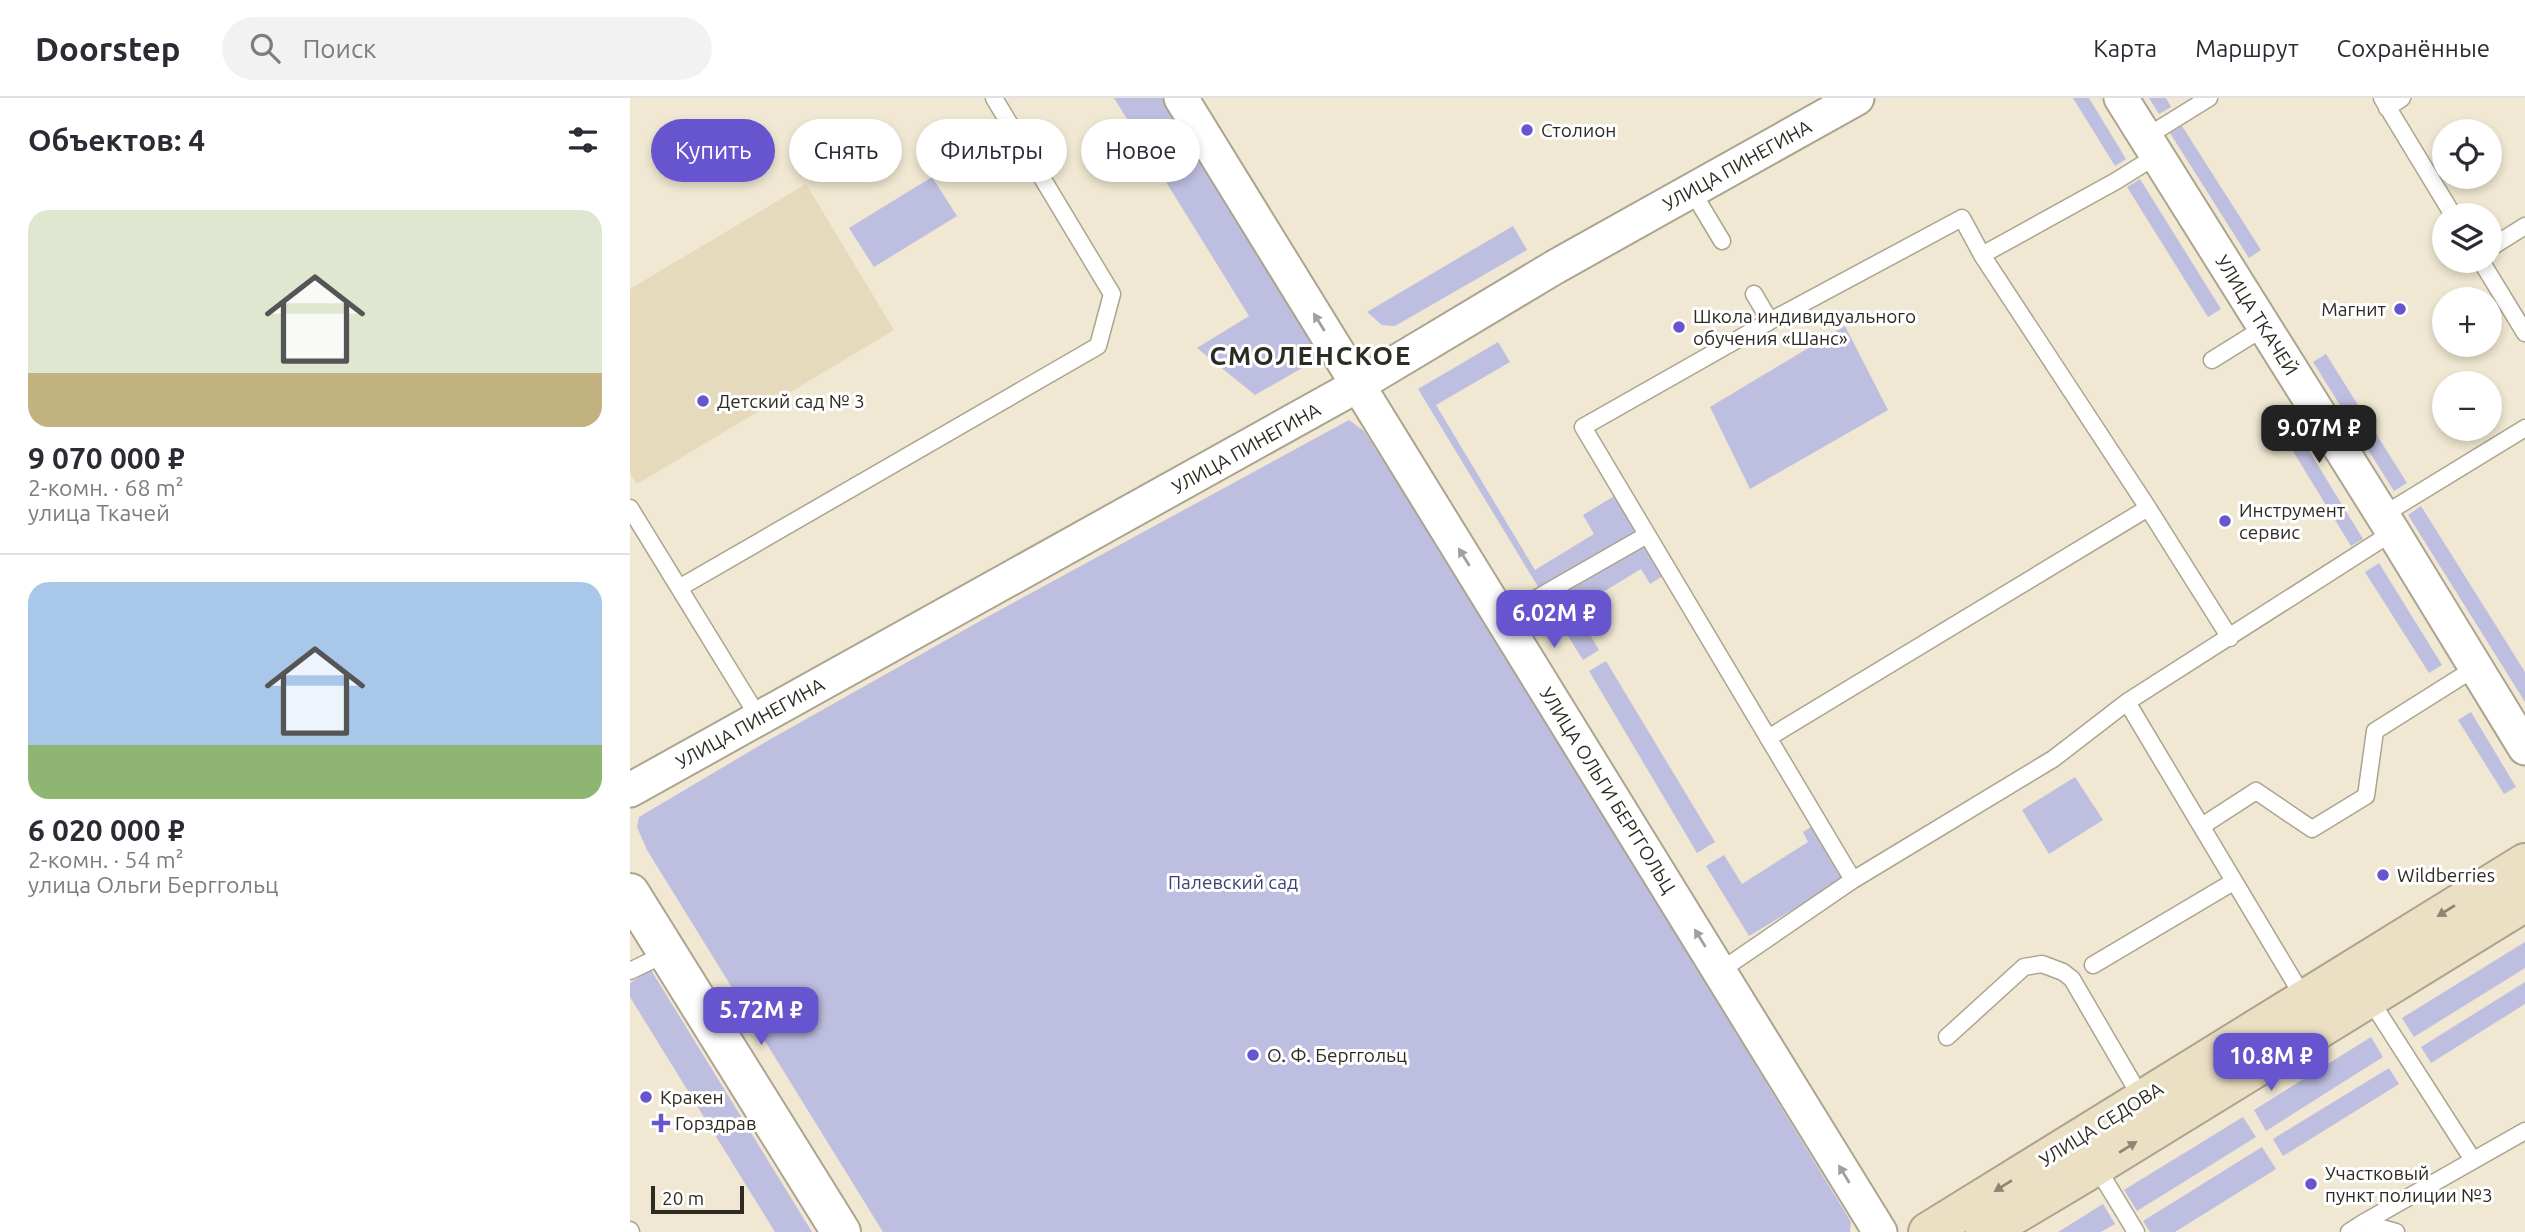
<!DOCTYPE html>
<html lang="ru">
<head>
<meta charset="utf-8">
<style>
  body { margin:0; font-family:Ubuntu,sans-serif; background:#f2f2f3; color:#2b2b33; height:100vh; display:flex; flex-direction:column; font-size:26px; white-space:nowrap }
  * { box-sizing:border-box; margin:0 }
  p { font-size:23px; color:#7c7c81 }
  .icon { flex:none; width:38px; height:38px; fill:none; stroke:currentColor; stroke-width:2; stroke-linecap:round; stroke-linejoin:round }
  .map { position:relative; flex:1; overflow:hidden }
  .drawer { display:flex; flex-direction:column; background:#fff; width:630px }
  .drawer>* { flex:none }
  .hud { position:absolute; left:21px; top:21px; width:665px; height:63px; display:flex; gap:14px }
  .controls { position:absolute; left:1802px; top:21px; display:grid; gap:14px }
  .controls a { display:grid; place-items:center; width:70px; height:70px; border-radius:50%; background:#fff; box-shadow:0 4px 10px #0003; font-size:35px }
  .scale { position:absolute; left:21px; bottom:18px; width:93px; box-sizing:border-box; padding-left:7px; border:4px solid #2e2b23; border-top:0; font-size:19px; line-height:24px; white-space:nowrap; color:#2e2b23; -webkit-text-stroke:5px #fff; paint-order:stroke }
  .price { position:absolute; translate:-50% -60px; padding:0 16px; border-radius:14px; background:#6755cf; color:#fff; font-size:23px; line-height:46px; filter:drop-shadow(0 2px 4px #0008) }
  .price::after { content:''; position:absolute; left:50%; top:42px; width:21px; height:16px; margin-left:-10px; background:inherit; clip-path:polygon(0 0,100% 0,50% 100%) }
  .price.active { background:#222; color:#fff }
  ul { padding:0; list-style:none }
  li { display:grid; align-content:center; gap:14px; height:371px; padding:0 28px }
  li+li { border-top:2px solid #e1e1e2 }
  li span { display:grid; place-items:center; height:217px; border-radius:21px; color:#555 }
  li>.icon { margin-inline-start:auto }
  span .icon { width:126px; height:126px; fill:#fffc; stroke-width:1 }
  li b { font-size:30px }
  h2 { display:flex; justify-content:space-between; align-items:center; height:84px; padding:0 28px; font-size:30px }
  .chip { padding:0 24px; border-radius:32px; background:#fff; box-shadow:0 4px 10px #0003; font-size:24px; line-height:63px }
  .chip.active { background:#6755cf; color:#fff }
  header { display:flex; align-items:center; gap:42px; box-sizing:border-box; height:98px; padding:0 35px; background:#fff; border-bottom:2px solid #e1e1e2 }
  header strong { font-size:33px }
  nav { display:flex; gap:38px; margin-inline-start:auto; font-size:24px }
  .search { width:490px; height:63px; background:#f2f2f3; display:flex; align-items:center; gap:18px; box-sizing:border-box; padding:0 24px; border-radius:38px; color:#7c7c81; font-size:26px }
  main { display:flex; flex:1; min-height:0 }
  .map>svg:first-child { display:block }
</style>
</head>
<body>
<header>
<strong>Doorstep</strong>
<div class="search"><svg class="icon" aria-label="search" viewBox="0 0 24 24"><circle cx="10" cy="10" r="6"/><path d="M15 15l6 6"/></svg>Поиск</div>
<nav><a>Карта</a><a>Маршрут</a><a>Сохранённые</a></nav>
</header>
<main>
<section class="drawer">
<h2>Объектов: 4<svg class="icon" aria-label="filters" viewBox="0 0 24 24"><path d="M4 7h16M4 17h16"/><circle cx="9" cy="7" r="2"/><circle cx="15" cy="17" r="2"/></svg></h2>
<ul>
<li><span style="background:linear-gradient(#dfe7d0 75%,#c2b280 0)"><svg class="icon" aria-label="home" viewBox="0 0 24 24"><path d="M3 11l9-7 9 7M6 9v11h12V9"/></svg></span><div><b>9 070 000 ₽</b><p>2-комн. · 68 m²</p><p>улица Ткачей</p></div></li>
<li><span style="background:linear-gradient(#a9c7e8 75%,#8fb573 0)"><svg class="icon" aria-label="home" viewBox="0 0 24 24"><path d="M3 11l9-7 9 7M6 9v11h12V9"/></svg></span><div><b>6 020 000 ₽</b><p>2-комн. · 54 m²</p><p>улица Ольги Берггольц</p></div></li>
</ul>
</section>
<div class="map">
<svg width="1895" height="1134" viewBox="0 0 1895 1134">
  <rect width="100%" height="100%" fill="#f0e8d2"/>
  <path fill="#e6dabd" d="M 176,86 L 264,232 L 7,386 L 0,375 L 0,191 Z"/>
  <path fill="#bebee0" d="M 484,0 L 535,0 L 690,255 L 686,262 L 625,297 L 567,250 L 619,218 Z
    M 1443,0 L 1459,0 L 1496,61 L 1485,68 Z
    M 1519,0 L 1536,0 L 1541,9 L 1529,16 Z
    M 1552,28 L 1631,152 L 1619,160 L 1540,35 Z
    M 302,79 L 327,118 L 244,169 L 219,130 Z
    M 1510,81 L 1591,211 L 1578,219 L 1497,89 Z
    M 883,128 L 897,152 L 765,228 L 752,227 L 737,214 Z
    M 1215,228 L 1258,312 L 1120,391 L 1080,309 Z
    M 868,244 L 880,264 L 806,307 L 905,472 L 964,436 L 953,417 L 986,397 L 1007,433 L 910,492 L 788,291 Z
    M 1696,256 L 1777,385 L 1764,393 L 1683,264 Z
    M 1654,312 L 1733,441 L 1721,448 L 1642,319 Z
    M 719,322 L 734,333 L 841,500 L 1221,1124 L 1220,1134 L 253,1134 L 17,752 L 7,729 L 9,719 L 139,642 L 359,518 Z
    M 1791,408 L 1895,574 L 1895,604 L 1778,417 Z
    M 1014,447 L 1033,478 L 1020,486 L 1011,471 L 945,511 L 969,552 L 953,562 L 918,506 Z
    M 1749,465 L 1812,567 L 1799,575 L 1735,474 Z
    M 976,563 L 1085,744 L 1067,755 L 959,573 Z
    M 1841,614 L 1886,689 L 1874,696 L 1828,622 Z
    M 1445,679 L 1473,722 L 1419,756 L 1392,712 Z
    M 1186,726 L 1218,778 L 1119,838 L 1076,768 L 1094,757 L 1112,786 L 1178,744 L 1173,734 Z
    M 1895,844 L 1895,870 L 1784,939 L 1772,920 Z
    M 21,872 L 182,1134 L 145,1134 L 0,899 L 0,885 Z
    M 1895,884 L 1895,906 L 1801,965 L 1791,949 Z
    M 1741,939 L 1753,959 L 1636,1033 L 1624,1012 Z
    M 1759,970 L 1769,986 L 1653,1058 L 1643,1041 Z
    M 1613,1019 L 1626,1039 L 1507,1113 L 1494,1092 Z
    M 1632,1049 L 1646,1071 L 1545,1134 L 1520,1134 L 1513,1123 Z
    M 1473,1106 L 1485,1126 L 1471,1134 L 1428,1134 Z"/>
  <g fill="none" stroke-linecap="round" stroke-linejoin="round">
    <defs>
      <path id="service" d="M 1752,0 L 1823,117
        M 1757,10 L 1772,0
        M 1516,39 L 1579,0
        M 1062,93 L 1092,143
        M 1860,150 L 1895,128
        M 1352,157 L 1486,83 L 1526,58
        M 1851,163 L 1895,235
        M 1124,196 L 1140,223
        M 1582,262 L 1635,229
        M 0,410 L 129,620
        M 1518,410 L 1600,540
        M 1753,417 L 1895,330
        M 49,490 L 468,248 L 482,196 L 364,0
        M 872,520 L 1017,437
        M 1497,604 L 1674,900
        M 1138,640 L 1518,410 L 1352,157 L 1332,120 L 1140,223 L 953,329 L 1223,782
        M 1572,728 L 1626,693 L 1682,731 L 1736,698 L 1745,633 L 1845,570
        M 1463,867 L 1603,784
        M 0,873 L 37,855
        M 1090,873 L 1223,782 L 1423,661 L 1497,604 L 1763,434
        M 1739,900 L 1843,1062
        M 1317,939 L 1394,869 L 1412,866 L 1433,874 L 1442,881 L 1512,1001
        M 1466,1068 L 1506,1134
        M 1733,1125 L 1895,1033
        M 0,1132 L 1,1134
        M 1719,1134 L 1733,1125 L 1766,1134"/>
      <path id="minor" d="M 551,0 L 1250,1134
        M 1491,0 L 1763,434 L 1895,650
        M 0,692 L 728,287 L 925,169 L 1227,0"/>
      <path id="tertiary" d="M 0,795 L 211,1134"/>
      <path id="secondary" d="M 1298,1134 L 1895,765
        M 1355,1134 L 1466,1068 L 1895,804"/>
    </defs>
    <use href="#service" stroke="#aca48f" stroke-width="19"/>
    <use href="#minor" stroke="#aca48f" stroke-width="37"/>
    <use href="#tertiary" stroke="#aca48f" stroke-width="42"/>
    <use href="#secondary" stroke="#aca48f" stroke-width="42"/>
    <use href="#service" stroke="#fff" stroke-width="16"/>
    <use href="#minor" stroke="#fff" stroke-width="33"/>
    <use href="#tertiary" stroke="#fff" stroke-width="38"/>
    <use href="#secondary" stroke="#ebe0c4" stroke-width="38"/>
  </g>
  <defs><path id="oneway-solid" d="M-6-.8H1V-3.2L6.5 0L1 3.2V.8H-6Z" transform="scale(1.75)"/></defs>
  <g fill="#a1a09c">
    <use href="#oneway-solid" transform="translate(689 224) rotate(-122)"/>
    <use href="#oneway-solid" transform="translate(834 459) rotate(-122)"/>
    <use href="#oneway-solid" transform="translate(1070 840) rotate(-122)"/>
    <use href="#oneway-solid" transform="translate(1214 1076) rotate(-121)"/>
  </g>
  <g fill="#8c8674">
    <use href="#oneway-solid" transform="translate(1816 813) rotate(148)"/>
    <use href="#oneway-solid" transform="translate(1498 1049) rotate(-32)"/>
    <use href="#oneway-solid" transform="translate(1373 1088) rotate(148)"/>
  </g>
  <g fill="#6755cf" stroke="#fff" stroke-width="2.5">
    <circle cx="897" cy="32" r="7"/>
    <circle cx="1770" cy="211" r="7"/>
    <circle cx="1049" cy="229" r="7"/>
    <circle cx="73" cy="303" r="7"/>
    <circle cx="1595" cy="423" r="7"/>
    <circle cx="1753" cy="777" r="7"/>
    <circle cx="623" cy="957" r="7"/>
    <circle cx="16" cy="999" r="7"/>
    <path d="M27.5 1014.5h7v7h7v7h-7v7h-7v-7h-7v-7h7z"/>
    <circle cx="1681" cy="1086" r="7"/>
  </g>
  <g text-anchor="middle" dominant-baseline="central" stroke-width="6" stroke-linejoin="round" paint-order="stroke">
    <g font-size="19" fill="#2e2b23" stroke="#fff" text-anchor="start">
      <text x="911" y="32">Столион</text>
      <text x="1756" y="211" text-anchor="end">Магнит</text>
      <text x="1063" y="218">Школа индивидуального<tspan x="1063" dy="22">обучения «Шанс»</tspan></text>
      <text x="87" y="303">Детский сад № 3</text>
      <text x="1609" y="412">Инструмент<tspan x="1609" dy="22">сервис</tspan></text>
      <text x="1767" y="777">Wildberries</text>
      <text x="637" y="957">О. Ф. Берггольц</text>
      <text x="30" y="999">Кракен</text>
      <text x="45" y="1025">Горздрав</text>
      <text x="1695" y="1075">Участковый<tspan x="1695" dy="22">пункт полиции №3</tspan></text>
    </g>
    <g font-size="19" fill="#2e2b23" stroke="#fff">
      <text transform="translate(1107 67) rotate(-29)">УЛИЦА ПИНЕГИНА</text>
      <text transform="translate(1627 217) rotate(58)">УЛИЦА ТКАЧЕЙ</text>
      <text transform="translate(616 350) rotate(-29)">УЛИЦА ПИНЕГИНА</text>
      <text transform="translate(120 625) rotate(-29)">УЛИЦА ПИНЕГИНА</text>
      <text transform="translate(978 692) rotate(58)">УЛИЦА ОЛЬГИ БЕРГГОЛЬЦ</text>
      <text transform="translate(1471 1026) rotate(-32)">УЛИЦА СЕДОВА</text>
    </g>
    <g font-size="19" fill="#413d73" stroke="#fff">
      <text x="603" y="784">Палевский сад</text>
    </g>
    <g font-size="26" font-weight="bold" letter-spacing="2" fill="#2e2b23" stroke="#fff">
      <text x="681" y="257">СМОЛЕНСКОЕ</text>
    </g>
  </g>
</svg>
<div class="controls">
<a><svg class="icon" aria-label="locate" viewBox="0 0 24 24"><circle cx="12" cy="12" r="6"/><path d="M12 2v4M12 18v4M2 12h4M18 12h4"/></svg></a>
<a><svg class="icon" aria-label="layers" viewBox="0 0 24 24"><path d="M12 4l9 5-9 5-9-5zM3 14l9 5 9-5"/></svg></a>
<a>+</a>
<a>−</a>
</div>
<div class="scale">20 m</div>
<b class="price active" style="left:1689px;top:367px">9.07M ₽</b>
<b class="price" style="left:924px;top:552px">6.02M ₽</b>
<b class="price" style="left:131px;top:949px">5.72M ₽</b>
<b class="price" style="left:1641px;top:995px">10.8M ₽</b>
<div class="hud">
<a class="chip active">Купить</a>
<a class="chip">Снять</a>
<a class="chip">Фильтры</a>
<a class="chip">Новое</a>
</div>
</div>
</main>
</body>
</html>
